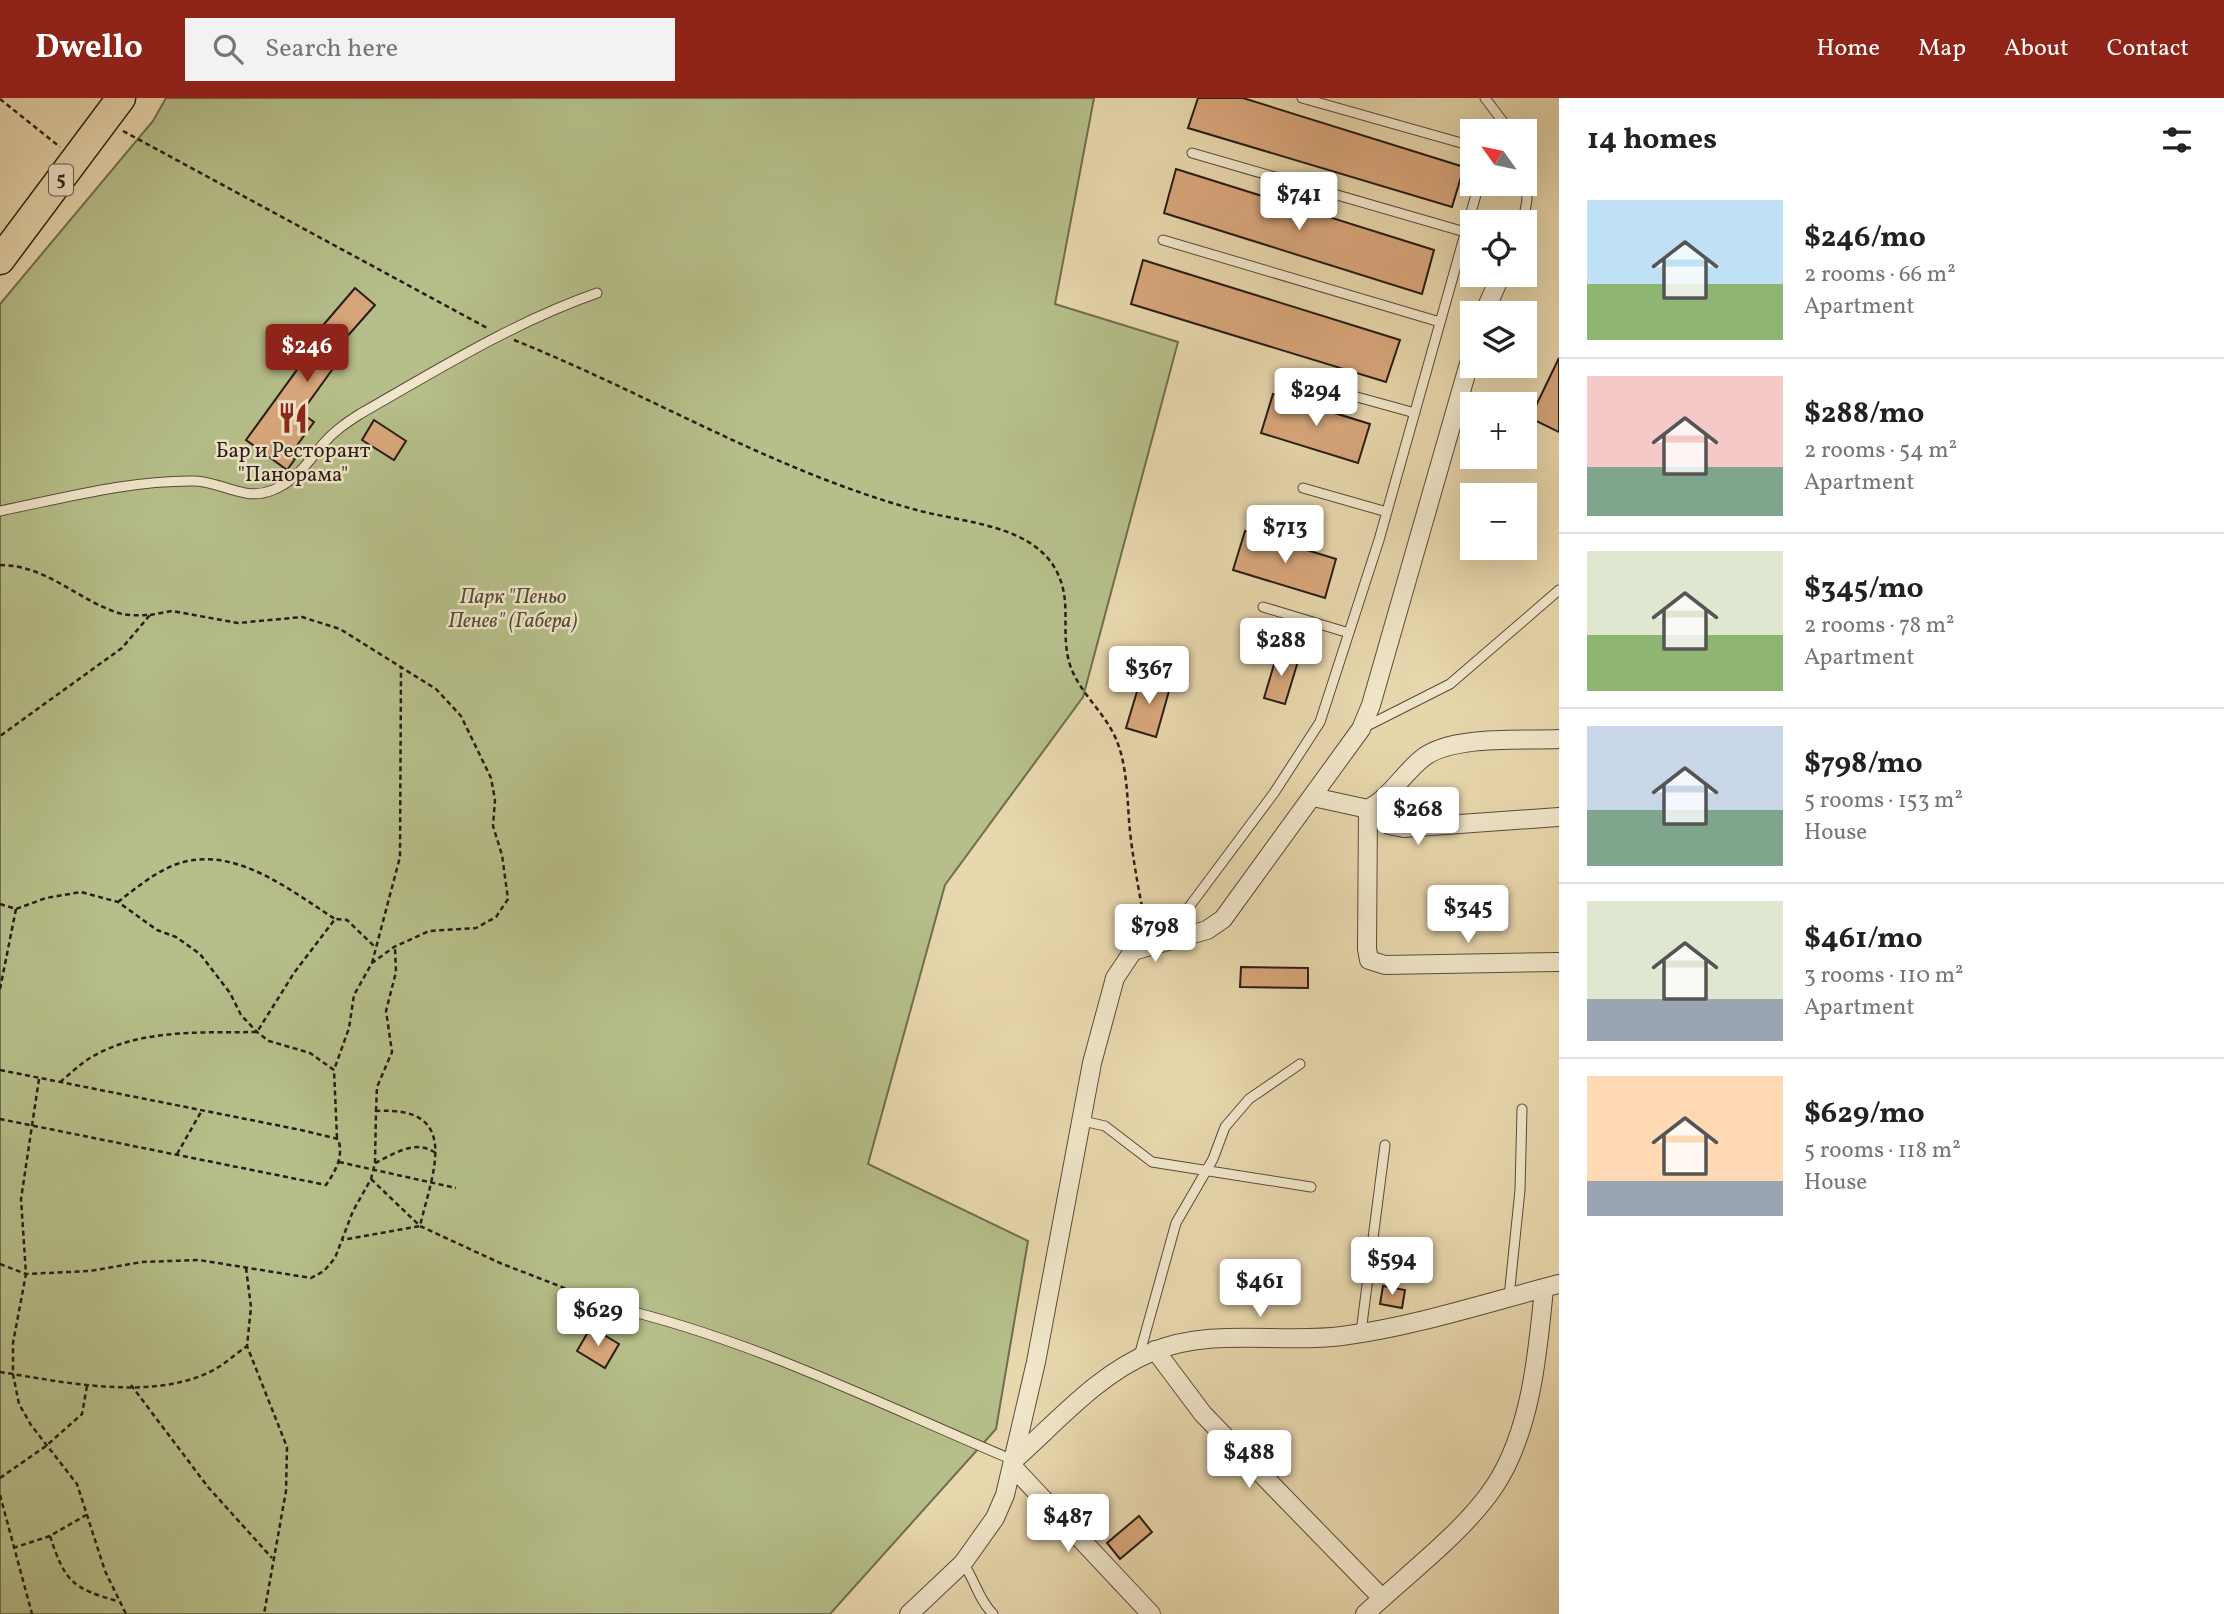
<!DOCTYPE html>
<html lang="en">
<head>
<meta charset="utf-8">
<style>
  body { margin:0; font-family:Vollkorn,serif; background:#f2f2f2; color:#222; height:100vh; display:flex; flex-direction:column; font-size:26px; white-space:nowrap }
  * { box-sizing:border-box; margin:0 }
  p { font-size:23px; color:#767676 }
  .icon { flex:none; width:38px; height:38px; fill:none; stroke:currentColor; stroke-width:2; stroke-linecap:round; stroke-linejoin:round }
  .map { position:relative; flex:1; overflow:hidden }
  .panel { display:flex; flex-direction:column; background:#fff; width:665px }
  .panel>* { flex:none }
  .needle { width:46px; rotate:303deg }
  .controls { position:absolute; left:1460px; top:21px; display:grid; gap:14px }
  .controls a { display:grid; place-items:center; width:77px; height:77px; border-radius:0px; background:#fff; box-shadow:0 7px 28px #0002; font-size:35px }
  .price { position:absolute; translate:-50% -60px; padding:0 16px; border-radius:7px; background:#fff; color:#222; font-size:23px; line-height:46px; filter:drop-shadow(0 2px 4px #0008) }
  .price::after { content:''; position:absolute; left:50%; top:42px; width:21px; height:16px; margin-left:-10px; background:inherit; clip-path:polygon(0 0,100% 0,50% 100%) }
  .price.selected { background:#8f2418; color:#fff }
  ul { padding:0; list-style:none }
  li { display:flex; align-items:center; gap:21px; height:175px; padding:0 28px }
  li+li { border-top:2px solid #e0e0e0 }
  li span { display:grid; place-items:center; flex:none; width:196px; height:140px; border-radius:0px; color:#555 }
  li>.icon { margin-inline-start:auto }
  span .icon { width:84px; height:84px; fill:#fffc; stroke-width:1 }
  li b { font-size:30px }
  h2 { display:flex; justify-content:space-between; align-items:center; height:84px; padding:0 28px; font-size:30px }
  header { display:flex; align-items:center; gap:42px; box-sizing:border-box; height:98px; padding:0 35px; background:#8f2418; color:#fff }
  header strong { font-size:33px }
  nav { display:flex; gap:38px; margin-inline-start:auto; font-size:24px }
  .search { width:490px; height:63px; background:#f2f2f2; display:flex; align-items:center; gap:18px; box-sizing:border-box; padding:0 24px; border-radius:0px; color:#767676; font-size:26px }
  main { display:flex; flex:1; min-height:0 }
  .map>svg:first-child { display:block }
</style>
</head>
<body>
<header>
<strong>Dwello</strong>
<div class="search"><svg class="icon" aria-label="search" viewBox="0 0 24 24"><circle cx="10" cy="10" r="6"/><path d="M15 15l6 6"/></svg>Search here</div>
<nav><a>Home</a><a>Map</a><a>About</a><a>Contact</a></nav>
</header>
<main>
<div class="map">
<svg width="1559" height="1516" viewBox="0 0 1559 1516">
  <rect width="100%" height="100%" fill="#e9d8ae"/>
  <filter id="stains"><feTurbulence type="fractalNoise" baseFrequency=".00286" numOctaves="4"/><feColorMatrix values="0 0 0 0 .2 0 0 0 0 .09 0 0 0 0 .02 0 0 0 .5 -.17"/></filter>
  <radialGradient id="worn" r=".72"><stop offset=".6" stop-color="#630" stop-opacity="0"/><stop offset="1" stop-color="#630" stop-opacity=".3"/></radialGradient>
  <path fill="#b6bf8a" stroke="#6f6e50" stroke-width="2" d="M 166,0 L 1094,0 L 1055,206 L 1178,244 L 1083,599 L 945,787 L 868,1066 L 1028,1143 L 996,1331 L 830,1516 L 0,1516 L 0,206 L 153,23 Z"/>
  <path fill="#d9a77c" stroke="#281c16" stroke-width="2" d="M 1198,0 L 1243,0 L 1464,69 L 1452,109 L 1188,30 Z
    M 1176,71 L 1434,152 L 1422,196 L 1164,115 Z
    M 1143,162 L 1400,242 L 1386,284 L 1131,206 Z
    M 355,190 L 375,207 L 329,259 L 337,265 L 301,315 L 314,324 L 290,357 L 295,361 L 287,372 L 246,342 L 312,251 L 307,246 Z
    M 1559,260 L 1559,334 L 1530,320 Z
    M 1273,296 L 1370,326 L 1358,365 L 1261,335 Z
    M 374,322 L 406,343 L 394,362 L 362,342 Z
    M 1245,433 L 1336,461 L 1325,500 L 1233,472 Z
    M 1278,553 L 1299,560 L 1285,606 L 1264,600 Z
    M 1142,577 L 1171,586 L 1156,639 L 1126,630 Z
    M 1241,869 L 1308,870 L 1308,890 L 1240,889 Z
    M 1383,1188 L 1405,1192 L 1402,1210 L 1380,1206 Z
    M 591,1229 L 619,1246 L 605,1270 L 577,1253 Z
    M 1139,1418 L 1152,1434 L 1120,1461 L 1107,1445 Z"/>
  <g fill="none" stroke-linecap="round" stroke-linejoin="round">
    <defs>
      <path id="lane" d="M 1302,0 L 1472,48
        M 1485,0 L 1510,33
        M 1192,55 L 1465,134
        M 1523,124 L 1527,102 L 1524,66
        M 1163,142 L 1440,224
        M 1288,280 L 1415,315
        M 1303,390 L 1387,414
        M 0,413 C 64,400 130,382 195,383 C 223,384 244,404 273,392 C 296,383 308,364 323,346 C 334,333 346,325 360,316 C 437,272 514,224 597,195
        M 1263,509 L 1349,535
        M 1363,630 L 1450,586 L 1559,492
        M 1153,844 L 1189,809 L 1274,695 L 1320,624 L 1379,442 L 1479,86
        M 1083,1023 L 1105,1028 L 1152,1064 L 1311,1089
        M 1509,1199 L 1520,1092 L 1522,1011
        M 613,1209 C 752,1241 882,1307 1013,1362
        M 1361,1234 L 1385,1047
        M 1139,1258 L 1176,1125 L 1213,1061 L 1225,1029 L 1249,1001 L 1300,966
        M 963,1465 C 975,1482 978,1501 993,1516"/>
      <path id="street" d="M 1484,215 L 1501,177
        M 1313,699 L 1368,711 C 1391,699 1403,675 1424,659 C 1454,637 1522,643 1559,641
        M 1559,719 L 1404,730 L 1389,727 L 1368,711 L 1367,851 L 1369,862 L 1385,867 L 1559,864
        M 1155,1252 L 1203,1316 L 1382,1500
        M 1014,1362 C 1056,1325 1099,1275 1152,1254 C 1211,1229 1280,1246 1342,1238 C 1413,1229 1489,1204 1559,1186
        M 1013,1369 L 1151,1516
        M 909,1516 L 963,1465 L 995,1420 L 1005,1397 L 1036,1264 L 1092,965 L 1115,880 L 1133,853 L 1207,832 L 1223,821 L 1361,631 L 1371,607 L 1472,255
        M 1365,1516 C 1405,1478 1464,1434 1494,1389 C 1531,1334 1538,1254 1544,1190"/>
      <path id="primary" d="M 0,162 L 121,0"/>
    </defs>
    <use href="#lane" stroke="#584b3c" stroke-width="11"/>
    <use href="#street" stroke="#584b3c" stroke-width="20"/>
    <use href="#primary" stroke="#281c16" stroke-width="31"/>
    <path stroke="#281c16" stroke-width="2.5" stroke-dasharray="5 3.5" stroke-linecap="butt" d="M 0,1 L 60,49
      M 123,33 L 489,231
      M 514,242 C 649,296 772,372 913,411 C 957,424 1025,425 1053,467 C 1074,500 1060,529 1069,564 C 1078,594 1104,613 1116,641 C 1128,669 1127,704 1130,734 C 1134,768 1140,800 1147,833
      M 0,467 C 48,467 79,504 122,516 C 131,518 141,517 150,517 L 122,550 L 0,638
      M 150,517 L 172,513 L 238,525 L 302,519 L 340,531 L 436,591 L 461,618 L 491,680 L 495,702 L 493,728 L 502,757 L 508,801 L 496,819 L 476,830 L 429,833 L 394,849 L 372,865 L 354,897 L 349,930 L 334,972
      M 118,804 C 136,790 155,774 177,766 C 234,746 291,793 335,821
      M 0,806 L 16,811 L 46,800 L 81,794 L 118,804 L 157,832 L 176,839 L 200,856 L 230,895 L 241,917 L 257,934 L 269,943 L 310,955 L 334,972 L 337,1040
      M 372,865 L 400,759 L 401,568
      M 0,891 L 16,811
      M 0,972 L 301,1032 L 338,1041 C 344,1058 336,1072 326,1087 L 0,1021
      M 39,981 L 21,1101 L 26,1176 L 13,1245 L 13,1276 L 19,1306 L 31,1327 L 77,1386 L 105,1473 L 126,1516
      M 60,984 C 70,976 80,966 90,960 C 139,930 203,935 257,934 L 294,875 L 335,821 L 347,822 L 375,849
      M 376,1013 L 377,989 L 392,954 L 386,913 L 396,874 L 395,850
      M 177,1056 L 201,1014
      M 339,1064 L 456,1090
      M 375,1065 C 396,1055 415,1041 436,1055
      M 371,1081 L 420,1128 L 500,1165 L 603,1205
      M 0,1166 L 26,1176 L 90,1173 L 142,1164 L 199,1162 L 311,1180 L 324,1173 L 335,1160 L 353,1113 L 371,1081 L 375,1065 L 376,1013 C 462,1008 433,1073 420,1128 L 342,1142
      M 246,1170 L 251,1209 L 247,1248 L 287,1349 L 286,1393 L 264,1516
      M 0,1274 C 64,1284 157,1305 217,1270 C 227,1264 237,1255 247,1248
      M 131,1287 L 208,1389 L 272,1460
      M 0,1380 L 46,1348 L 82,1316 L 87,1288
      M 0,1397 L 32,1516
      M 50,1438 C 65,1483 71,1490 117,1503
      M 13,1450 L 50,1438 L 86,1417"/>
    <use href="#lane" stroke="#f1e6ca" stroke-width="9"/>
    <use href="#street" stroke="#f1e6ca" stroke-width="18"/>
    <use href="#primary" stroke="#e9d8ae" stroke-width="28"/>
  </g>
  <defs>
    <symbol id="restaurant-bare" viewBox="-9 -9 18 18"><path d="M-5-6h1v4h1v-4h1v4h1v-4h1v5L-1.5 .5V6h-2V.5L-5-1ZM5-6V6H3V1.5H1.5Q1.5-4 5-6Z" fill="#8f2418" stroke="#f1e6ca" stroke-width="2.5" paint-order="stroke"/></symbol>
  </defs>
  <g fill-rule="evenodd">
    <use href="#restaurant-bare" x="271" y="298" width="44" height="44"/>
  </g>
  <g text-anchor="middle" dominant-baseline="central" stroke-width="5" stroke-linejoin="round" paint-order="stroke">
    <rect fill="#f1e6ca" stroke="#64594c" stroke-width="2" x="49" y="66.5" width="24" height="31" rx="5"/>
    <g font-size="19" font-weight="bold" fill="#281c16">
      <text x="61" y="82">5</text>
    </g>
    <g font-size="21" fill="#281c16" stroke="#f1e6ca">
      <text x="293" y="353">Бар и Ресторант<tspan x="293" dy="24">"Панорама"</tspan></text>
    </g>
    <g font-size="21" font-style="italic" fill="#534d39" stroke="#f1e6ca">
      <text x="513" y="499">Парк "Пеньо<tspan x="513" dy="24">Пенев" (Габера)</tspan></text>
    </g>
  </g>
  <rect width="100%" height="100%" filter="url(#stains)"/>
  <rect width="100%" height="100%" fill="url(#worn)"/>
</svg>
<div class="controls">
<a><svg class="needle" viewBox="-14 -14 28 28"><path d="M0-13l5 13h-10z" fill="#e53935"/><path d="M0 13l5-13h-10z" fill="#767676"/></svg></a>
<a><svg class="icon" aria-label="locate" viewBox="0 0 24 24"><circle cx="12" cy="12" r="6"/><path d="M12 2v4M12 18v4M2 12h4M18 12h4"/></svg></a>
<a><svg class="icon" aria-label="layers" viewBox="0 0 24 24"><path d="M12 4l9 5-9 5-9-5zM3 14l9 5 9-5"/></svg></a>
<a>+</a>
<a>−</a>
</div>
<b class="price" style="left:1299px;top:134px">$741</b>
<b class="price selected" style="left:307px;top:286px">$246</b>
<b class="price" style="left:1316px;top:330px">$294</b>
<b class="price" style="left:1285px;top:467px">$713</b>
<b class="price" style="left:1281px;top:580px">$288</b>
<b class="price" style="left:1149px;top:608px">$367</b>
<b class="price" style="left:1418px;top:749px">$268</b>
<b class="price" style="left:1468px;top:847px">$345</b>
<b class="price" style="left:1155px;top:866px">$798</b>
<b class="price" style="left:1392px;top:1199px">$594</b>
<b class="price" style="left:1260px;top:1221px">$461</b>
<b class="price" style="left:598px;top:1250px">$629</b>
<b class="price" style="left:1249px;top:1392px">$488</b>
<b class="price" style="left:1068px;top:1456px">$487</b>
</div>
<section class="panel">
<h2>14 homes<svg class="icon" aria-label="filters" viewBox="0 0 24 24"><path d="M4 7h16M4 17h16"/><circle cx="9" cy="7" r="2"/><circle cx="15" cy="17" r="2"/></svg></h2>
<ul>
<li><span style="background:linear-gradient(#bfe0f5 60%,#8fb573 0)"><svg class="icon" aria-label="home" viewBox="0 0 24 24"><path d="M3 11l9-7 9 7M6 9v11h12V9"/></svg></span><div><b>$246/mo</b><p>2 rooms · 66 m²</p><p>Apartment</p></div></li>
<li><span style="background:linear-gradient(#f6c9c9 65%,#7fa58c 0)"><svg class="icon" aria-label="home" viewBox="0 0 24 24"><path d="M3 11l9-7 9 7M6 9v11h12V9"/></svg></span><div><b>$288/mo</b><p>2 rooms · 54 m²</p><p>Apartment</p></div></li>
<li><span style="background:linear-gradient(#dfe7d0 60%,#8fb573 0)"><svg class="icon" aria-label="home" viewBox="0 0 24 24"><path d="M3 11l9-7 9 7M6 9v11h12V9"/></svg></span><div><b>$345/mo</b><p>2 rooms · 78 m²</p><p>Apartment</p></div></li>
<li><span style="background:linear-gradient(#c9d6e8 60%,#7fa58c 0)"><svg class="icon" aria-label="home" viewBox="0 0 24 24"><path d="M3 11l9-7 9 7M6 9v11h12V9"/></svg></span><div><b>$798/mo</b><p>5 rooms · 153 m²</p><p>House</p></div></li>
<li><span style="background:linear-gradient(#dfe7d0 70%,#9aa5b1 0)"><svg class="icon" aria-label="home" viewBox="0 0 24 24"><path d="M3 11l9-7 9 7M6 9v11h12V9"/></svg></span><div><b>$461/mo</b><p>3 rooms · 110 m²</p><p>Apartment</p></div></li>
<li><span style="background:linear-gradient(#ffd9b3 75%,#9aa5b1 0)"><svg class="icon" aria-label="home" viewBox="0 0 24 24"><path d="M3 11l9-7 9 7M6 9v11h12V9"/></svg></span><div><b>$629/mo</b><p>5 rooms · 118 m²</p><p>House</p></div></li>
</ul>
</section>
</main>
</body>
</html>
